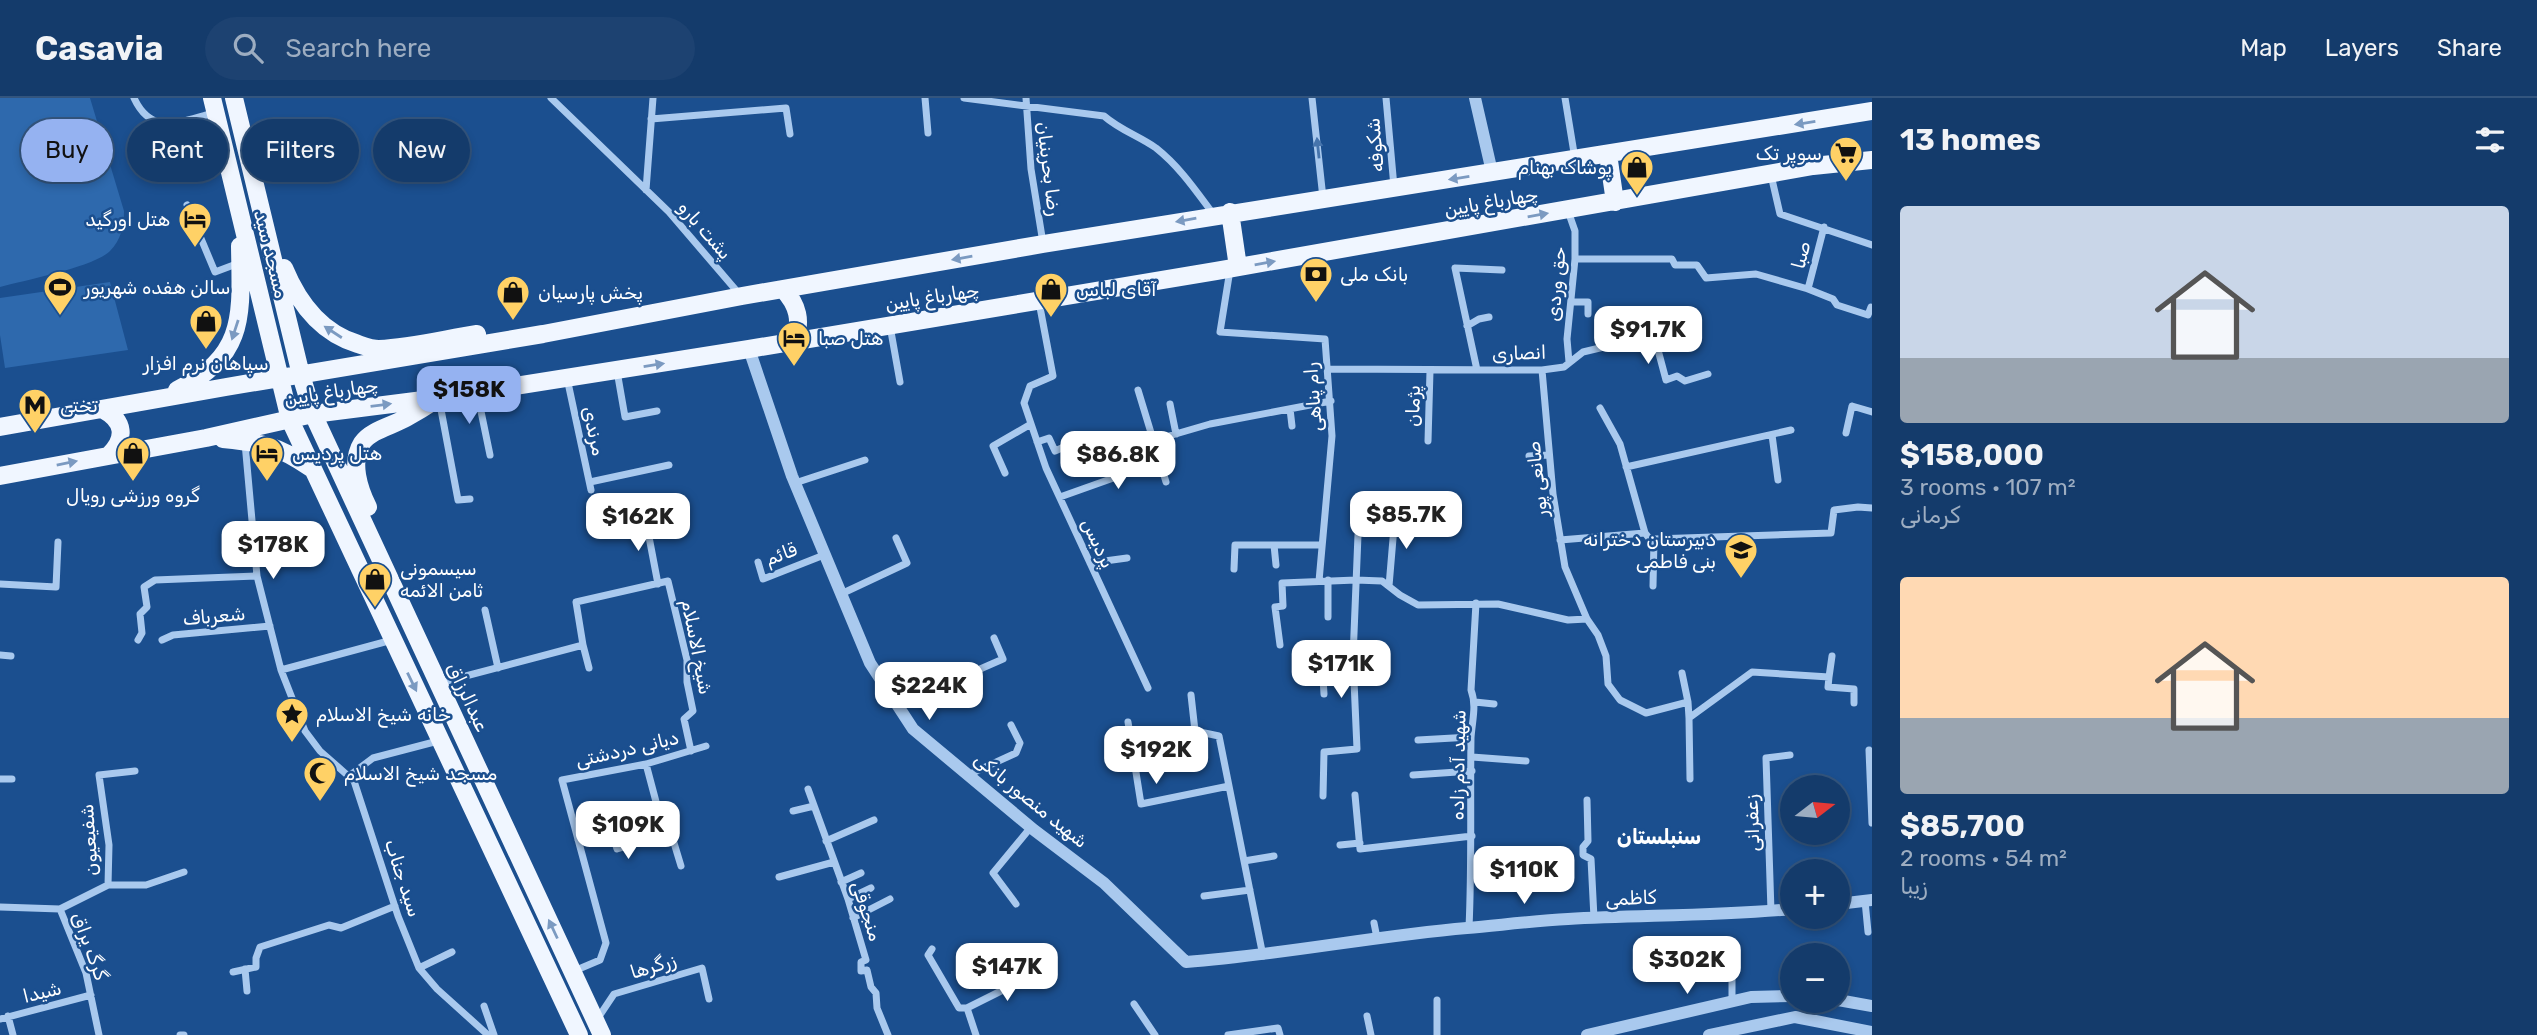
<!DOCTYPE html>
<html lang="en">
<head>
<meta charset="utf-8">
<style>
  body { margin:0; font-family:Rubik,Cairo,sans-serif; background:#1d4271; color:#f1f3f6; height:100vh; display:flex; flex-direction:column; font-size:26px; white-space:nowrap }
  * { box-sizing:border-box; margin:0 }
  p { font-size:23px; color:#9dadc1 }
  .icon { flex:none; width:38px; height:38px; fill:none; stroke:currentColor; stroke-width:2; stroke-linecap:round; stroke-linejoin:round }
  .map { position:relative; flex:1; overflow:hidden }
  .sheet { display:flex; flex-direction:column; background:#143b6b; width:665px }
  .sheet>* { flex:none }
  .hud { position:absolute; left:21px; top:21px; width:665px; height:63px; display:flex; gap:14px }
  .needle { width:46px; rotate:74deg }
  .controls { position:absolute; left:1780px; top:677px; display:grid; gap:14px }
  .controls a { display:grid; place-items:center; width:70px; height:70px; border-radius:50%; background:#143b6b; box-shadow:0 4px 10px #0003,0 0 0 2px #33557e; font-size:35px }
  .price { position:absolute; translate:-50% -60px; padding:0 16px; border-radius:14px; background:#fff; color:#222; font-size:23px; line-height:46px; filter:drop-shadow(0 2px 4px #0008) }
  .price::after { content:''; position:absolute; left:50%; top:42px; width:21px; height:16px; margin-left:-10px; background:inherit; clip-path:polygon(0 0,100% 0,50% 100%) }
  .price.current { background:#95b2f1; color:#111 }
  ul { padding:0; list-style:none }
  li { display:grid; align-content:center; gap:14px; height:371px; padding:0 28px }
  li span { display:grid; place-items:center; height:217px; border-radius:7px; color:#555 }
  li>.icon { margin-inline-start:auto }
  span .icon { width:126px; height:126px; fill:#fffc; stroke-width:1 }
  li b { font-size:30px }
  h2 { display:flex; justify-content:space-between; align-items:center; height:84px; padding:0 28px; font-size:30px }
  .tag { padding:0 24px; border-radius:32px; background:#143b6b; box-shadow:0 4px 10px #0003,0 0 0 2px #33557e; font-size:24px; line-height:63px }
  .tag.current { background:#95b2f1; color:#111 }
  header { display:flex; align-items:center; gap:42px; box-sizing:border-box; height:98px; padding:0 35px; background:#143b6b; border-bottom:2px solid #33557e }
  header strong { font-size:33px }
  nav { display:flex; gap:38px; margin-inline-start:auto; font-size:24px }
  .search { width:490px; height:63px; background:#1d4271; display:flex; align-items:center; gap:18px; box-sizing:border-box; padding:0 24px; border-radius:38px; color:#9dadc1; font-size:26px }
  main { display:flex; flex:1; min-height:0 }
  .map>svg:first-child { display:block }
</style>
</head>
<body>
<header>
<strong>Casavia</strong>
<div class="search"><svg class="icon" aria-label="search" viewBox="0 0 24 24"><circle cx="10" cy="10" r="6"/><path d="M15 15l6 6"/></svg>Search here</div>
<nav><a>Map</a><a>Layers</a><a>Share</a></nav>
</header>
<main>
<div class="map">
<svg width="1872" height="937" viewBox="0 0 1872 937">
  <rect width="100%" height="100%" fill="#1b4f8f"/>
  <path fill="#2e69ad" d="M 0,0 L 90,0 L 124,113 C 124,128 121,142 110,153 C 94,169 25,182 0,189 Z
    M 110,184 L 128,252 L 5,270 L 0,237 L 0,200 Z"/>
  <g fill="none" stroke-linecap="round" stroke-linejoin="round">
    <path stroke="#a9c9ee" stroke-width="7" d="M 134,0 C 152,39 181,23 214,15
      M 551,0 L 669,114 L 741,198
      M 925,0 L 928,35
      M 964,0 L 1104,18 C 1120,32 1139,38 1156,50 C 1180,69 1196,93 1214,117
      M 1026,0 L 1031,71 L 1043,145
      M 1312,0 L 1323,100
      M 1386,0 L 1394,89
      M 1565,0 L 1575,61
      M 651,21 L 786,10 L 790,36
      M 1771,77 L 1780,116 L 1872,147
      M 646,92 L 653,0
      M 187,107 L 215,174 L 239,165
      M 1568,113 L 1575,133 L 1575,161 L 1567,241 L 1569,264
      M 1575,161 L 1672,161 L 1675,167 L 1697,167 L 1706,180 L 1756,176 L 1808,191 L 1833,201 L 1837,207 L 1868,217 L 1871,209
      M 1230,172 L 1220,234 L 1325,241 L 1332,338 L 1319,483
      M 1808,191 L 1824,129
      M 1039,204 L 1053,278 L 1030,288 L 1024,305 L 1046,370 L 1148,590
      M 1571,204 L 1588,204 L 1588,216
      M 890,228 L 900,284
      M 1467,228 L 1479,221 L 1489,219
      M 1328,271 L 1542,272 L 1564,269 L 1583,254 L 1654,237 L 1666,282 L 1677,278 L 1685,283 L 1708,276
      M 1477,272 L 1455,170 L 1502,172
      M 1542,272 L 1553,396 L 1565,469 L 1587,521 L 1598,537 L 1606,558 L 1608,586 L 1620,602 L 1646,615 L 1688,604 L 1689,620 L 1752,574 L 1829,579 L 1828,589 L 1854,591 L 1854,605
      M 617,273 L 625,319 L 657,313
      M 567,280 L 591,392
      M 1138,292 L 1166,384
      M 477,294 L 490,357
      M 439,301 L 458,402 L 470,401
      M 1170,306 L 1176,336
      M 1600,310 L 1620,346 L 1645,435
      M 1290,311 L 1292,328
      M 1846,335 L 1852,308 L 1872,314
      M 1772,337 L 1778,382
      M 1155,342 L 1210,326 L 1331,303
      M 1428,343 L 1430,273
      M 1037,344 L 1049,340 L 1055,353 L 1084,340
      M 245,345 L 257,478 L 281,572 L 305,633 L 320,653 L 354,683 L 398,818 L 419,870 L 437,891 L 488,937
      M 1529,358 L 1549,357
      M 1626,369 L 1791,332
      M 1005,375 L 993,348 L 1031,326
      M 590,384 L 669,367
      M 795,385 L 865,362
      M 1060,399 L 1133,373 L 1170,367
      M 645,418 L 658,486
      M 1365,432 L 1393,432
      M 1560,442 L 1645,435 L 1649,440 L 1654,441 L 1831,435 L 1834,412 L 1858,409 L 1872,410
      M 1274,447 L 1276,467
      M 758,464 L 763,481 L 824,457
      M 1090,465 L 1127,460
      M 1234,471 L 1235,447 L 1322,447
      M 1328,482 L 1328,519
      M 0,486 L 56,489 L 58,444
      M 1389,488 L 1395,417 L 1422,417
      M 1653,488 L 1654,441
      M 841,496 L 907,465 L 896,440
      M 485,512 L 498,570
      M 138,542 L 142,535 L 140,516 L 147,509 L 144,489 L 155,482 L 257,478
      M 162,542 L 173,537 L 270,528
      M 583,547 L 589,570
      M 1280,547 L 1275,509 L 1283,508 L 1282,485 L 1356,482 L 1382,483 L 1400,497 L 1418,507 L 1498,506 L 1568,522 L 1587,521
      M 0,557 L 11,558
      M 281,572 L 392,542
      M 1682,575 L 1688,604
      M 1829,579 L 1832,558
      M 439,585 L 583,547 L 576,504 L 668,483 L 687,562 L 687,584 L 693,613 L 684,621 L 691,653
      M 1324,596 L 1322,564 L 1353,560
      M 1191,597 L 1195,633 L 1219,638 L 1263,858
      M 1475,604 L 1494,606
      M 898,607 L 1003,561 L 994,540
      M 1689,620 L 1690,681
      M 1128,624 L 1141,706 L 1229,688
      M 1418,642 L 1471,639
      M 1869,652 L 1872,725
      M 1472,659 L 1526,663
      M 646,666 L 659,715
      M 968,677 L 1016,655 L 1020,645 L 1011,627
      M 1413,677 L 1472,673
      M 349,678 L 373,660 L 438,643
      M 0,681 L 12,681
      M 808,691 L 848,801 L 866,862 L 861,864 L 861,873 L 867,872 L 871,889 L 876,895 L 877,910 L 888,937
      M 1355,697 L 1360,751 L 1472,738
      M 1323,698 L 1324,654 L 1357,651 L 1353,560 L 1358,437
      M 1587,702 L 1588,743 L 1583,749 L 1583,757 L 1591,761 L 1594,820
      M 793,713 L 814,708
      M 578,742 L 611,732 L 617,751 L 671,735 L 681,768
      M 826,743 L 874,722
      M 1340,747 L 1360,745
      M 1244,763 L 1274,758
      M 779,779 L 834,764
      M 841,784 L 861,775
      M 108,787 L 146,787 L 184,774
      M 1204,798 L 1250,792
      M 848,801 L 871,790
      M 1865,803 L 1868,834
      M 1016,806 L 993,775 L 1031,729
      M 0,809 L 60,811 L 108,787 L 109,747 L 99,677 L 135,673
      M 60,811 L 86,875 L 99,937
      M 1771,813 L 1766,660 L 1790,657
      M 853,820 L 890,801
      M 1374,825 L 1377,840
      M 1469,829 C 1472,766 1470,703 1471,640 C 1472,623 1477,608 1471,592 L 1476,505
      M 932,851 L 928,857 L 959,910 L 967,910 L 976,937
      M 419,870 L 452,854
      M 245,871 L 247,893
      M 574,873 L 600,862 L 606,845 L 562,682 L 646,666 L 706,648
      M 233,874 L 256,869 L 256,860 L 260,849 L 329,827 L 341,830 L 395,808
      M 1732,878 L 1732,904
      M 1134,906 L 1155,937
      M 484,908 L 494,937
      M 967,910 L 1003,892 L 1002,882 L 1006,879 L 1001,869 L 1012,861
      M 8,918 L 13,937
      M 1367,918 L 1371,937
      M 0,921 L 91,897
      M 596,923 L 614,896 L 702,870 L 709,901
      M 180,937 L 184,937
      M 1228,937 L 1278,930 L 1280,937
      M 1437,937 L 1437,902"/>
    <path stroke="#a9c9ee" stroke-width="12" d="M 1475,0 L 1492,74
      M 749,251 L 792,378 L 870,565 L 913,631 L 1034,732 L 1104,785 L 1186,864 C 1281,857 1373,838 1467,830 C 1501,827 1534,823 1568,821 C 1643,817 1718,818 1792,811
      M 1838,806 L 1872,802
      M 1838,902 L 1872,908
      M 1587,937 L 1751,899 L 1792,898
      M 1709,937 L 1795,919 L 1872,934"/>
    <path stroke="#f0f6ff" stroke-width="18" d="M 212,0 L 290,322 L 579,937
      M 234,0 L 301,277 L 313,316 L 602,937
      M 1608,56 L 1615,104
      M 1230,114 L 1238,169
      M 284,170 C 298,204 321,235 358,246 C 364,248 372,251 379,251 C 411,250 445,241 477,236
      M 783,191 C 798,207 802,223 794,244
      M 177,292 C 247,257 241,217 240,148
      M 104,312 C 124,323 126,340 110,356
      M 0,329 L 226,289 L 543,236 L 742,198 L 1043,146 L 1872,13
      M 223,341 C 264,345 277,347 311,370
      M 0,378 L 206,340 L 313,316 L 439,300 L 749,251 L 1216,173 L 1813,68 L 1872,62
      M 368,409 C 359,391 350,364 362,345 C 371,332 392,328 406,320 C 415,315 425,309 434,303"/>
  </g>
  <defs><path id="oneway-solid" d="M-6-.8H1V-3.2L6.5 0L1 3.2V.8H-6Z" transform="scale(1.75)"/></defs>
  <g fill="#7b9ac1">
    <use href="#oneway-solid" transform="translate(1805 25) rotate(171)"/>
    <use href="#oneway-solid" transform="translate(1459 80) rotate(171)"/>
    <use href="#oneway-solid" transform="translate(1538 117) rotate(-10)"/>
    <use href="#oneway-solid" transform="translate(1186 122) rotate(170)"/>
    <use href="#oneway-solid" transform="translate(962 160) rotate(170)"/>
    <use href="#oneway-solid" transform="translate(1265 165) rotate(-10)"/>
    <use href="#oneway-solid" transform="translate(235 232) rotate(108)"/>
    <use href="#oneway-solid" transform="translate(333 234) rotate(-147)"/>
    <use href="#oneway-solid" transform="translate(654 267) rotate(-9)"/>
    <use href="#oneway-solid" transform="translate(381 307) rotate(-7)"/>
    <use href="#oneway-solid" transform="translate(67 365) rotate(-11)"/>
    <use href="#oneway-solid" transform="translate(412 584) rotate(64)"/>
    <use href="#oneway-solid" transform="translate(553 831) rotate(-115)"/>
  </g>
  <use fill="#4674ac" href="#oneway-solid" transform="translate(1318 50) rotate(-96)"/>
  <defs>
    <symbol id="supermarket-pin" viewBox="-11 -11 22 30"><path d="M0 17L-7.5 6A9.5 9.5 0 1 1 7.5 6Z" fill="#ffd166" stroke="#1b4f8f"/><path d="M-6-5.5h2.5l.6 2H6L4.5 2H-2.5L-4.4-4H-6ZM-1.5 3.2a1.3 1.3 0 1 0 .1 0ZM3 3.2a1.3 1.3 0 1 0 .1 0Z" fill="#111"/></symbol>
    <symbol id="shop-pin" viewBox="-11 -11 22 30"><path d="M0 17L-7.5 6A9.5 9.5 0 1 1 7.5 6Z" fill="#ffd166" stroke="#1b4f8f"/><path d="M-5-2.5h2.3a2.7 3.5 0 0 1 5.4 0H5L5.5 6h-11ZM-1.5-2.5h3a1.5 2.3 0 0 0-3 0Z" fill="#111"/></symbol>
    <symbol id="hotel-pin" viewBox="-11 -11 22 30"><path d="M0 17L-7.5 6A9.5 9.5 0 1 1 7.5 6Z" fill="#ffd166" stroke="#1b4f8f"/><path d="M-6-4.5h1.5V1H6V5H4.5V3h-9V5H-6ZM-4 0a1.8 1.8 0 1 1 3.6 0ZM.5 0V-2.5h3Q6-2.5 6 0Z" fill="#111"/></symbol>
    <symbol id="bank-pin" viewBox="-11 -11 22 30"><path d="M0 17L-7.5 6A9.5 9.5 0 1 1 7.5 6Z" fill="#ffd166" stroke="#1b4f8f"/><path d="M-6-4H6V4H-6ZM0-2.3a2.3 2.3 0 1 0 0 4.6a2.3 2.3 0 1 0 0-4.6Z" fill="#111"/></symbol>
    <symbol id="stadium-pin" viewBox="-11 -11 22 30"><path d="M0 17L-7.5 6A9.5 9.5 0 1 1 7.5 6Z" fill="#ffd166" stroke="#1b4f8f"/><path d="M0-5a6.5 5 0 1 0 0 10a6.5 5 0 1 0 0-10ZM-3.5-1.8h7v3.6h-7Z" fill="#111"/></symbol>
    <symbol id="metro-pin" viewBox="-11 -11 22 30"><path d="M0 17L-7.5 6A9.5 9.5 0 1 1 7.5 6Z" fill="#ffd166" stroke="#1b4f8f"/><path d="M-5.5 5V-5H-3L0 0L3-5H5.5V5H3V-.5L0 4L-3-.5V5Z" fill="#111"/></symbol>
    <symbol id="school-pin" viewBox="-11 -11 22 30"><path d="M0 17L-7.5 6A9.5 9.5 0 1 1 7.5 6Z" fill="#ffd166" stroke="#1b4f8f"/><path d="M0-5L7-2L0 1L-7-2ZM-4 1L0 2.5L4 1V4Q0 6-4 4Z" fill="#111"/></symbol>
    <symbol id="sight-pin" viewBox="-11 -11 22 30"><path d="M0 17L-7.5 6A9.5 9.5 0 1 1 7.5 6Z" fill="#ffd166" stroke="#1b4f8f"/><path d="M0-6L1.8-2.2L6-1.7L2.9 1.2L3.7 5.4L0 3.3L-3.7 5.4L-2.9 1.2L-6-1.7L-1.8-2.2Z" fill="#111"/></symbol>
    <symbol id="mosque-pin" viewBox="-11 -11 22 30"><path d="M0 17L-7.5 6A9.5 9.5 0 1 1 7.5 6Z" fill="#ffd166" stroke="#1b4f8f"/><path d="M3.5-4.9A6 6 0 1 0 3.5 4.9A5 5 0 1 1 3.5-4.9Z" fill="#111"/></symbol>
  </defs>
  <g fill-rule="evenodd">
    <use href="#supermarket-pin" x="1827" y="36" width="38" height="52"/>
    <use href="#shop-pin" x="1618" y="50" width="38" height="52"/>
    <use href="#hotel-pin" x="176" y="102" width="38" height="52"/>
    <use href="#bank-pin" x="1297" y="157" width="38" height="52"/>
    <use href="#stadium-pin" x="41" y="170" width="38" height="52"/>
    <use href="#shop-pin" x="1032" y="172" width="38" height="52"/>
    <use href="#shop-pin" x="494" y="175" width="38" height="52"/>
    <use href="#shop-pin" x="187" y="204" width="38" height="52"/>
    <use href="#hotel-pin" x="775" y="221" width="38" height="52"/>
    <use href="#metro-pin" x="16" y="288" width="38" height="52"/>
    <use href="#shop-pin" x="114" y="336" width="38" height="52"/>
    <use href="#hotel-pin" x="248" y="336" width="38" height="52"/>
    <use href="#school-pin" x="1722" y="433" width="38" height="52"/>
    <use href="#shop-pin" x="356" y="462" width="38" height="52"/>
    <use href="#sight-pin" x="273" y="597" width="38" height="52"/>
    <use href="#mosque-pin" x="301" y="656" width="38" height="52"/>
  </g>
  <g text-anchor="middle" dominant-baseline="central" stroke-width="5" stroke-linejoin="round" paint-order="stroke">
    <g font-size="19" fill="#fff" stroke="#1b4f8f">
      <text transform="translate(1375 47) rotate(-95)">شکوفه</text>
      <text transform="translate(1049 71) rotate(83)">رضا بحرینیان</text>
      <text transform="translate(1491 104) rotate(-10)">چهارباغ پایین</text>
      <text transform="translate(705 132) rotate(49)">پشت بارو</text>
      <text transform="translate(271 156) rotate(76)">مسجد سید</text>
      <text transform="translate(1801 157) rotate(-76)">صبا</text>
      <text transform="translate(1556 186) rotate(-85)">حق وردی</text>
      <text transform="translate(932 199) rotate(-9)">چهارباغ پایین</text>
      <text transform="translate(1519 255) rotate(-2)">انصاری</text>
      <text transform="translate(331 294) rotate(-9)">چهارباغ پایین</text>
      <text transform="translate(1313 299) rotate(-94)">رام پناهی</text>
      <text transform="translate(1413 308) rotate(-89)">پژمان</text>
      <text transform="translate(594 333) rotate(78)">مرندی</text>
      <text transform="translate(1537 381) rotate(-96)">صانعی پور</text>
      <text transform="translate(1098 445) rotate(65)">پردیس</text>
      <text transform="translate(781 456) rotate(-20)">قائم</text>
      <text transform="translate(214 518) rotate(-5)">شعرباف</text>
      <text transform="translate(697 549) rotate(79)">شیخ الاسلام</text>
      <text transform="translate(468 599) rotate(65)">عبدالرزاق</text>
      <text transform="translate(627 651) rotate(-13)">دیانی دردشتی</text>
      <text transform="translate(1458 667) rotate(-89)">شهید آدم زاده</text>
      <text transform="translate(1031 702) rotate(39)">شهید منصور بانکی</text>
      <text transform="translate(1752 725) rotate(-92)">زعفرانی</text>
      <text transform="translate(89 742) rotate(-94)">شفیعیون</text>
      <text transform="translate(403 780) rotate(72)">سید جناب</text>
      <text transform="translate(1631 800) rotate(-2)">کاظمی</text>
      <text transform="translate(867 813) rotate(72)">منجوقی</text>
      <text transform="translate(90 848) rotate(70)">گرگ یراق</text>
      <text transform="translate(653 868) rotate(-17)">زرگرها</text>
      <text transform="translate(42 894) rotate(-14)">شیدا</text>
    </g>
    <g font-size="19" fill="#fff" stroke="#1b4f8f" text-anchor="start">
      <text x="1822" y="55" text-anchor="end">سوپر تک</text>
      <text x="1612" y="69" text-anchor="end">پوشاک بهنام</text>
      <text x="170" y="121" text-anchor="end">هتل اورگید</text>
      <text x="1340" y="176">بانک ملی</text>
      <text x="84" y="189">سالن هفده شهریور</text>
      <text x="1076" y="191">آقای لباس</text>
      <text x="538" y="194">پخش پارسیان</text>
      <text x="818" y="240">هتل صبا</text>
      <text x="206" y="265" text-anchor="middle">سپاهان نرم افزار</text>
      <text x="60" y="307">تختی</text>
      <text x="292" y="355">هتل پردیس</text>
      <text x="133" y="397" text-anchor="middle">گروه ورزشی رویال</text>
      <text x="1716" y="441" text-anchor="end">دبیرستان دخترانه<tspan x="1716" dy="22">بنی فاطمی</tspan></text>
      <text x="400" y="470">سیسمونی<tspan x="400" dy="22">ثامن الائمه</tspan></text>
      <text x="316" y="616">خانه شیخ الاسلام</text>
      <text x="344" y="675">مسجد شیخ الاسلام</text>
    </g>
    <g font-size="21" font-weight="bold" fill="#fff" stroke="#1b4f8f">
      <text x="1659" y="738">سنبلستان</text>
    </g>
  </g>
</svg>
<div class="controls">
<a><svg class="needle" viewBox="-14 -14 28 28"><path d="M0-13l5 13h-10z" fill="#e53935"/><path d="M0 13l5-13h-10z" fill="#9dadc1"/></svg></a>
<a>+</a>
<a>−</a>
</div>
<b class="price" style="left:1648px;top:268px">$91.7K</b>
<b class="price current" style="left:469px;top:328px">$158K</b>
<b class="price" style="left:1118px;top:393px">$86.8K</b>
<b class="price" style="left:1406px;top:453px">$85.7K</b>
<b class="price" style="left:638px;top:455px">$162K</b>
<b class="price" style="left:273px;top:483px">$178K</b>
<b class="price" style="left:1341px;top:602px">$171K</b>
<b class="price" style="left:929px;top:624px">$224K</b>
<b class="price" style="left:1156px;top:688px">$192K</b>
<b class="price" style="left:628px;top:763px">$109K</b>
<b class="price" style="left:1524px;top:808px">$110K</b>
<b class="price" style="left:1687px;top:898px">$302K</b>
<b class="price" style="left:1007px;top:905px">$147K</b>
<div class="hud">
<a class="tag current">Buy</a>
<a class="tag">Rent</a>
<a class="tag">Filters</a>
<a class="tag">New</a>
</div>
</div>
<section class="sheet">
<h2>13 homes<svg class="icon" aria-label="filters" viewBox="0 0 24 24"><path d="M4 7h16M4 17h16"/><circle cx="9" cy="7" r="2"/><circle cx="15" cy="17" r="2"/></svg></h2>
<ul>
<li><span style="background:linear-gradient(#c9d6e8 70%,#9aa5b1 0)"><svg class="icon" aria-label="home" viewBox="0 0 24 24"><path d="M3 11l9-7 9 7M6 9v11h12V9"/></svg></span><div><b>$158,000</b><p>3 rooms · 107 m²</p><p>کرمانی</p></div></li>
<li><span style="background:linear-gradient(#ffd9b3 65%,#9aa5b1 0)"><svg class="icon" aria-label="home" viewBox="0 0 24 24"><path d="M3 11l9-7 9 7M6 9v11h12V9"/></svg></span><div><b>$85,700</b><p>2 rooms · 54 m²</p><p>زیبا</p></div></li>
</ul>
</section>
</main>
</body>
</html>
